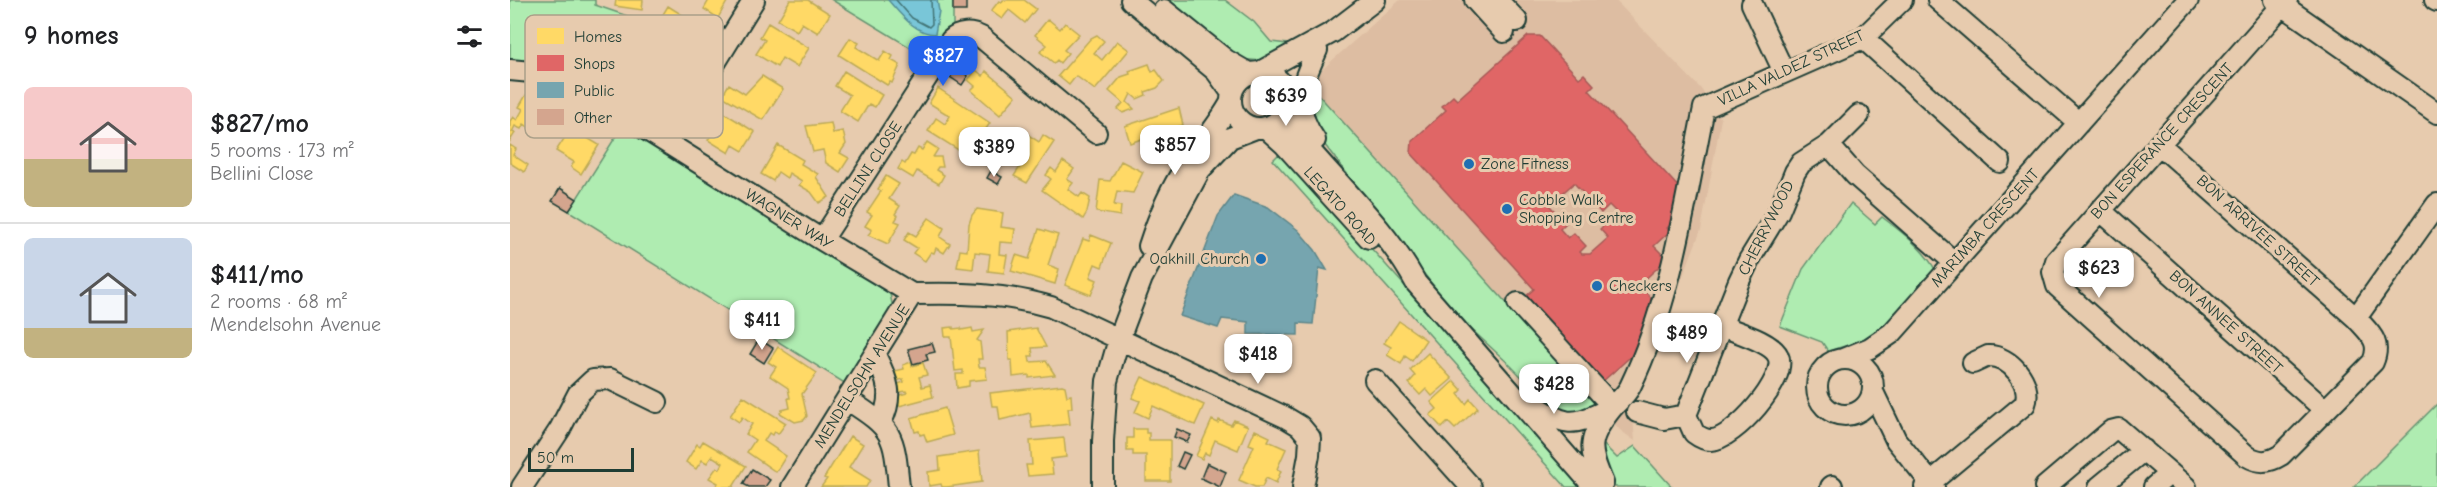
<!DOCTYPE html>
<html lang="en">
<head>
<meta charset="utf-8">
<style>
  body { margin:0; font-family:"Comic Neue",sans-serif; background:#f2f2f2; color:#202124; height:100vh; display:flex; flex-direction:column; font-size:22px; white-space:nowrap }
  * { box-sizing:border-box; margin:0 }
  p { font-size:20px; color:#757577 }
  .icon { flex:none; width:33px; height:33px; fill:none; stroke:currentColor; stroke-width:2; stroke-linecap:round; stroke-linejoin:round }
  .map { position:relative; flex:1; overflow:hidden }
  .panel { display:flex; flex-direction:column; background:#fff; width:510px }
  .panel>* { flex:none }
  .scale { position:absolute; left:18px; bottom:15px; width:106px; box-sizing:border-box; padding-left:6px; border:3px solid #1f3d34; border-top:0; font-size:16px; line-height:21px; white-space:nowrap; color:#1f3d34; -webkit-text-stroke:4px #e7cbae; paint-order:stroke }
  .price { position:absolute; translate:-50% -51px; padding:0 14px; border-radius:12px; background:#fff; color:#222; font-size:20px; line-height:39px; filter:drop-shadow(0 2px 3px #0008) }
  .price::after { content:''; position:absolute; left:50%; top:36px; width:18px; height:14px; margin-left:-9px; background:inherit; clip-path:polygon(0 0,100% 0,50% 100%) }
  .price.active { background:#2563eb; color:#fff }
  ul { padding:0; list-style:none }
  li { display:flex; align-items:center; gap:18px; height:150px; padding:0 24px }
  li+li { border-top:2px solid #e0e0e0 }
  li span { display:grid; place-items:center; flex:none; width:168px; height:120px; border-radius:9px; color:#555 }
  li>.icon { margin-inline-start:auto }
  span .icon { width:72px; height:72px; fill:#fffc; stroke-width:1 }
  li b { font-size:26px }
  h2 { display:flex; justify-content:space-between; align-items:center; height:72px; padding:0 24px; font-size:26px }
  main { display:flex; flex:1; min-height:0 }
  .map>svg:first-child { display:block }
</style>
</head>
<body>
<main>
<section class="panel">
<h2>9 homes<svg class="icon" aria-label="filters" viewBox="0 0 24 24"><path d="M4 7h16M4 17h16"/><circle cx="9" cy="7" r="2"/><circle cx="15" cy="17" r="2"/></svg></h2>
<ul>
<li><span style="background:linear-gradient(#f6c9c9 60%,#c2b280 0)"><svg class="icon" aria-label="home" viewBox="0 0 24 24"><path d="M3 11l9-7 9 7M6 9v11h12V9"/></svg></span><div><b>$827/mo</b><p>5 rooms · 173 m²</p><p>Bellini Close</p></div></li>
<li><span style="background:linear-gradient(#c9d6e8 75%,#c2b280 0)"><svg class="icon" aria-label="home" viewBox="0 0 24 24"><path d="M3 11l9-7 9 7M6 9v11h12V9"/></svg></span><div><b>$411/mo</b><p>2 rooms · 68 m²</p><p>Mendelsohn Avenue</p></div></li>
</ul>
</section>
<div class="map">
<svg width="1927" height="487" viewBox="0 0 1927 487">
  <rect width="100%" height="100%" fill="#e7cbae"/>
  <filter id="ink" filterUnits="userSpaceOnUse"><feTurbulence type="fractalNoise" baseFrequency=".0167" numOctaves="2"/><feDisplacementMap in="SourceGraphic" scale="12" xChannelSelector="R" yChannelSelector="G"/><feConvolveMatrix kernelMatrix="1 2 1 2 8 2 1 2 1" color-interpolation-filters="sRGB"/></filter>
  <g filter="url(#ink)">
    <path fill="#ddbda2" d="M 890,0 L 1105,0 L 1191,89 L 1211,119 L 1191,230 L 1122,406 L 1125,441 L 1110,430 L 805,91 L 807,74 Z"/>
    <path fill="#afecb1" stroke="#679472" stroke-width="1.5" d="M 0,0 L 85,0 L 85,5 L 129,20 L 85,90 L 0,64 Z
      M 322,0 L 443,0 L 443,32 L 419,59 Z
      M 656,0 L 715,0 L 744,22 L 761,42 L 778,44 L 778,46 L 752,61 L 730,59 Z
      M 807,74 L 805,91 L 1084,400 L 1083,407 L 1074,414 L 1046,412 L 1001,366 L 945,314 L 808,136 C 799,114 797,95 807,74 Z
      M 113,125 L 380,294 L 383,308 L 336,384 L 59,211 Z
      M 773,150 L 1075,487 L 1056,487 L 763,160 Z
      M 1341,203 L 1365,224 L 1372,217 C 1392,232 1414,249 1426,271 L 1369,336 L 1318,351 L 1312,342 L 1270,326 L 1293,269 Z
      M 1927,404 L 1927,487 L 1844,487 Z
      M 1091,442 L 1107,458 L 1125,446 L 1162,487 L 1105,487 L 1094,472 Z"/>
    <path fill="#79c6d8" stroke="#558f96" stroke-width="1.5" d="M 378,0 L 427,0 L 429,11 L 425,34 C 405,34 390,13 378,0 Z"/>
    <path fill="#ffd966" stroke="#bcaa57" stroke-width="1.5" d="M 106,0 L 133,0 L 132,10 L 105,6 Z
      M 199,0 L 218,0 L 208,18 L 194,9 Z
      M 280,0 L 298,0 L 320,14 L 308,33 L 292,23 L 287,31 L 268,20 Z
      M 493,0 L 514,0 L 526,9 L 515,23 L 499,10 L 492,19 L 481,11 L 489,1 L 492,2 Z
      M 158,6 L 185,23 L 188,18 L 201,26 L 193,39 L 188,36 L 181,49 L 186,52 L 177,66 L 155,53 L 164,38 L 170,42 L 174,35 L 149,21 Z
      M 538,19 L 550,29 L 555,23 L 569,34 L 554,50 L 558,53 L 550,63 L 547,60 L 544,63 L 530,52 L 537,45 L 525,35 Z
      M 258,23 L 299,48 L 287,67 L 272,58 L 267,67 L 246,54 L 255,40 L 250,37 Z
      M 587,35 L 594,41 L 584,53 L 592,60 L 607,41 L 619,50 L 585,90 L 566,76 L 559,85 L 548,76 L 581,38 Z
      M 340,38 L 349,43 L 346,47 L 369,61 L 375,51 L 383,56 L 381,60 L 390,65 L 382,83 L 380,82 L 377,85 L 329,55 Z
      M 639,64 L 642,72 L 646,70 L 654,81 L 647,88 L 635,92 L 636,95 L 627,99 L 621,94 L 617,102 L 624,109 L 613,113 L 608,109 L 613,103 L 599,91 L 611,77 L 620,74 L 619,71 Z
      M 466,70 L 473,76 L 476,71 L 506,96 L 490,115 L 461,90 L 465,86 L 458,80 Z
      M 334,71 L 372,95 L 365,107 L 359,104 L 348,122 L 330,111 L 340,95 L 325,86 Z
      M 252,76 L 273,89 L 253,120 L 212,96 L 219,84 L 235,94 Z
      M 428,88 L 480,123 L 458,156 L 418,131 L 426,118 L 435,124 L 440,116 L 419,103 Z
      M 16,95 L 37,108 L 41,102 L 52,109 L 34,137 L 14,124 L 11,129 L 5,126 L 2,132 L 5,133 L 0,141 L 0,121 L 3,117 L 7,120 L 13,109 L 9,107 Z
      M 669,108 L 673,125 L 652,132 L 656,144 L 647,147 L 643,135 L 620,143 L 615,126 Z
      M 208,109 L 245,132 L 233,151 L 223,145 L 219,153 L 198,140 L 205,128 L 198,124 Z
      M 321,123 L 323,133 L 333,131 L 336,144 L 330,153 L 339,158 L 330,172 L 316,163 L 313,150 L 303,152 L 296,126 Z
      M 506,127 L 529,142 L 533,135 L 544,142 L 517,183 L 504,176 L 514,161 L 501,153 L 507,144 L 498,139 Z
      M 61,128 L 89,145 L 71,174 L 61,167 L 64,162 L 46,151 Z
      M 417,142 L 428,149 L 423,157 L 431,157 L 433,167 L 428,167 L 426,170 L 434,175 L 429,184 L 407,171 L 403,178 L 388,169 L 392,162 L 395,164 L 401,154 L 404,155 L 408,148 L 412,150 Z
      M 0,145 L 6,149 L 3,155 L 18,165 L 14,172 L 0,163 Z
      M 268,145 L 293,160 L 291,164 L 308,174 L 306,177 L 319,197 L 309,203 L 301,192 L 289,185 L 292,181 L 279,173 L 277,178 L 268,172 L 263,181 L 251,174 Z
      M 553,161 L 564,169 L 557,179 L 563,183 L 558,189 L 569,197 L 572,193 L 580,198 L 577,212 L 573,219 L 532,190 L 541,179 L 536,175 L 541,168 L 546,172 Z
      M 611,161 L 633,172 L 623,193 L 607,191 L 604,205 L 611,206 L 610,216 L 586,212 L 590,180 L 600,181 Z
      M 376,176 L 389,184 L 379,199 L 390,206 L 385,214 L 388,216 L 385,221 L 390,223 L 378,244 L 358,235 L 362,230 L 355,226 L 362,215 L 357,212 L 371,191 L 368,189 Z
      M 467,209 L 493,213 L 491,227 L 505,229 L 503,243 L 490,242 L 489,254 L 497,255 L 494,273 L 478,271 L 480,254 L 465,252 L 463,269 L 447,267 L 450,250 L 457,251 L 459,224 L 462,215 Z
      M 419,218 L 434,228 L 430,237 L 440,244 L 434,253 L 426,248 L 424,253 L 421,252 L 415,261 L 403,253 L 407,248 L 394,240 L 399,232 L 406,236 Z
      M 529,229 L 548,235 L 538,265 L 549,269 L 545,284 L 501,271 L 506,255 L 519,259 Z
      M 581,235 L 601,243 L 592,267 L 585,264 L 580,277 L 587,280 L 581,295 L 555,285 L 573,239 L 579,241 Z
      M 889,321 L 916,340 L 902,361 L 895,356 L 891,364 L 877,355 L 881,347 L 874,343 Z
      M 443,327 L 443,329 L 451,328 L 451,330 L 462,328 L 463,332 L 474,330 L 467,340 L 470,342 L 472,359 L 468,359 L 469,367 L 475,367 L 477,379 L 459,381 L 459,386 L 447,388 L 446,374 L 453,374 L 453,370 L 445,371 L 441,337 L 435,337 L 434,328 Z
      M 526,328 L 536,347 L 522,348 L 523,356 L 519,356 L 520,362 L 536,361 L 545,375 L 519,378 L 519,375 L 503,377 L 502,360 L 499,360 L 498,332 Z
      M 268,347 L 307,373 L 292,394 L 297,416 L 294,420 L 285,422 L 270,413 L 272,410 L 280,408 L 278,398 L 280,398 L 278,388 L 260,376 L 266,367 L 258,362 Z
      M 918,353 L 942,379 L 922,396 L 916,389 L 910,395 L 899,383 L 905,376 L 900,370 Z
      M 401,362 L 402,366 L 413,363 L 417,375 L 409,377 L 412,387 L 420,385 L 423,397 L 389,406 L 386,396 L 397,393 L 396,391 L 390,392 L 388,384 L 394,382 L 393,379 L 383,382 L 380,372 L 394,369 L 393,365 Z
      M 632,377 L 694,405 L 685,425 L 643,406 L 638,418 L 625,412 L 630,401 L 622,398 Z
      M 944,381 L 952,390 L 948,394 L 956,404 L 960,399 L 968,408 L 945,429 L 938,422 L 932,428 L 920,415 L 927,409 L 921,402 Z
      M 552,385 L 555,386 L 557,396 L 561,395 L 562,408 L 558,408 L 560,424 L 522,428 L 520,413 L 490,420 L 488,406 L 482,406 L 480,393 Z
      M 233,396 L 276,423 L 268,434 L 265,432 L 262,435 L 259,433 L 254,441 L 276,456 L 266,472 L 237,452 L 245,440 L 236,434 L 242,424 L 232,417 L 229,422 L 220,416 Z
      M 435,408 L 443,435 L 417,442 L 414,434 L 410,435 L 409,431 L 405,432 L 401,418 Z
      M 702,420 L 708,423 L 709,420 L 721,425 L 724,420 L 738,426 L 728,450 L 705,440 L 699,455 L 695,453 L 692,459 L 686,456 Z
      M 623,429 L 636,429 L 636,433 L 639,433 L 639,440 L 660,440 L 660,481 L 636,481 L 636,455 L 623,455 L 623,451 L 617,451 L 617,438 L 623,438 Z
      M 745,430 L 760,437 L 758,441 L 776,449 L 767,469 L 771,471 L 766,483 L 756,478 L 752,487 L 745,487 L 729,480 L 744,446 L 739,444 Z
      M 340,436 L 353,444 L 339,467 L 360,480 L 356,487 L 311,487 L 317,479 L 314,478 Z
      M 554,438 L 556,457 L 541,459 L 543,474 L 518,476 L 516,465 L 522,465 L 520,441 Z
      M 193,441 L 236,466 L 223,487 L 205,487 L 208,483 L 199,478 L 207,467 L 210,469 L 213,463 L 202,456 L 197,463 L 192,460 L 186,469 L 176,462 L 187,444 L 190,446 Z
      M 469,451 L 472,482 L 437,487 L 432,487 L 431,484 L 419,486 L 418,472 L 430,470 L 429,457 Z"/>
    <path fill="#e06666" stroke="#a65a57" stroke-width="1.5" fill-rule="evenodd" d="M 1018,36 L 1030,36 L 1069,78 L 1074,74 L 1084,85 L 1079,90 L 1172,191 L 1165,221 L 1157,228 L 1160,231 L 1144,246 L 1157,259 L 1129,285 L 1145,302 L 1138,309 L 1141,313 L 1128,350 L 1092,382 L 1015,297 L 1024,289 L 901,153 L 902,141 L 936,110 L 932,106 L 943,96 L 947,100 ZM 1064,183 L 1091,213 L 1099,205 L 1107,213 L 1090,229 L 1098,238 L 1080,254 L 1072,254 L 1070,252 L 1076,246 L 1064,233 L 1058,238 L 1050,229 L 1056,223 L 1039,205 Z"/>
    <path fill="#76a5af" stroke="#5c868a" stroke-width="1.5" d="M 724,195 L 758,207 L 788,230 L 805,250 L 817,270 L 809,268 L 803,324 L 788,323 L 788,335 L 738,334 L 738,322 L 712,319 L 708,328 L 670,316 L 708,216 Z"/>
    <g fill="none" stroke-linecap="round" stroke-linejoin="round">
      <path stroke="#437476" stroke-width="1.5" d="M 386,0 L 402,18 L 419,27 L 422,24 L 421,0"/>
    </g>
    <path fill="#d4a58e" stroke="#1f3d34" stroke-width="1.5" d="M 443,0 L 456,0 L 456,11 L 443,11 Z
      M 447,68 L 458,76 L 452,85 L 440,77 Z
      M 481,171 L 492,177 L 488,184 L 477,178 Z
      M 50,188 L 67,199 L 59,211 L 42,201 Z
      M 249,339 L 263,348 L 254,363 L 240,354 Z
      M 422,343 L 425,352 L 416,354 L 418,360 L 403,364 L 398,349 Z
      M 667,429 L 681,435 L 677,442 L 664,437 Z
      M 673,452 L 680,455 L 673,469 L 667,466 Z
      M 697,463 L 716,472 L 710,487 L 691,478 Z
      M 242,469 L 260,480 L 255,487 L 239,487 L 233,484 Z"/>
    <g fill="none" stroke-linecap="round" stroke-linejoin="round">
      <defs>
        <path id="minor" d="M 621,0 L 706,71 L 722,93
          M 965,0 L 994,32
          M 987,0 L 1007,21
          M 1428,0 L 1569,123
          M 1765,0 L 1927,113
          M 1925,0 L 1927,1
          M 1242,4 L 1274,72
          M 654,10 L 716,60 L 740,74
          M 1353,38 L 1490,162
          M 0,70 L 42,74 L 54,78 L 312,240 L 402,294
          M721 100a28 28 0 1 1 56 0a28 28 0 1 1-56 0Z
          M 748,73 L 823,32 L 865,0
          M 774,112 L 786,134 C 824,180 878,230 906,283 L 1084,487
          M 755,127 L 774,144 L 859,238
          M 805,140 C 781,106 792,84 807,50
          M 157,141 L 244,0
          M 1649,144 L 1846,318 C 1859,333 1872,341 1863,362 L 1771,455 C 1758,463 1749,463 1737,456 L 1547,286 L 1543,272 L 1546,261 L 1777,0
          M 1319,145 L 1349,115
          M 1590,210 L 1815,410
          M 312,240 L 441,40 C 449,32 461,32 471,37 L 586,133
          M 639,246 C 648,218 659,191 676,166 C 691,144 708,126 721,102
          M 402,294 C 450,293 494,293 541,307 L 775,417 L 790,426 L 800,438 L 799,455 L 793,487
          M 1008,303 L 1103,407
          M 1846,318 L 1927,204
          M 1212,326 C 1226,332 1262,342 1268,356 C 1279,378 1223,440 1201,440 C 1195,440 1188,436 1184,433 L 1176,415 L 1229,281 L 1239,260 L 1269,211 L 1285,172 L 1291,163 L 1319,145 L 1345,175 L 1445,263
          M 365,355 C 378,380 384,396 371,422
          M1307 387a28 28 0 1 1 56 0a28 28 0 1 1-56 0Z
          M 1333,359 L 1360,348 L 1382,333 L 1678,0
          M 865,380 L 961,487
          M 1363,392 L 1386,440 L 1424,487
          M 338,400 C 383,429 384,433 389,487
          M 1020,402 C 1056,426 1059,428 1099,409
          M 1127,412 L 1154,419 L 1176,415
          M 1093,483 C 1078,448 1077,439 1102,408 C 1108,401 1115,396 1120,387 C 1162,300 1175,202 1194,108 L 1353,38 L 1392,0
          M 12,487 L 50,429 L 68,394 L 83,380 L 100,379 L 147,402
          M 282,487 L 402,294
          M 593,487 L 593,441 L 597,381 L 609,339 L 632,278 L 690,170 L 720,138 L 746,128
          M 1321,487 L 1322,486
          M 1415,487 L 1515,404 C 1523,383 1499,355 1478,356 L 1463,363
          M 1535,487 L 1601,431 L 1609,429 L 1676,487
          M 1589,487 L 1634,450
          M 1644,487 L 1660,473"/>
      </defs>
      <use href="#minor" stroke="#1f3d34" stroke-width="24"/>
      <use href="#minor" stroke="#e7cbae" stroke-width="20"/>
    </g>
  </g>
  <g fill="#1f6fb2" stroke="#e7cbae" stroke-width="2">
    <circle cx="959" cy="164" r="6"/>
    <circle cx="997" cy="209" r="6"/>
    <circle cx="751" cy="259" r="6"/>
    <circle cx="1087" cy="286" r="6"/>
  </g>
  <g text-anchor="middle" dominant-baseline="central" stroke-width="6" stroke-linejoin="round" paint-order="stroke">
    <g font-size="16" fill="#1f3d34" stroke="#e7cbae">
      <text transform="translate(1281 68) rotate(-25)">VILLA VALDEZ STREET</text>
      <text transform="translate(1652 141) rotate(-48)">BON ESPERANCE CRESCENT</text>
      <text transform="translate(358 169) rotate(-57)">BELLINI CLOSE</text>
      <text transform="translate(830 206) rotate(48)">LEGATO ROAD</text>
      <text transform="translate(279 219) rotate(32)">WAGNER WAY</text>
      <text transform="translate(1256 228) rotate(-63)">CHERRYWOOD</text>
      <text transform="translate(1475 228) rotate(-48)">MARIMBA CRESCENT</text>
      <text transform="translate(1748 231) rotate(42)">BON ARRIVEE STREET</text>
      <text transform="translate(1716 322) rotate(42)">BON ANNEE STREET</text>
      <text transform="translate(352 376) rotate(-58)">MENDELSOHN AVENUE</text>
    </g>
    <g font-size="16" fill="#1f3d34" stroke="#e7cbae" text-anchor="start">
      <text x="971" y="164">Zone Fitness</text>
      <text x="1009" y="200">Cobble Walk<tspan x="1009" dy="18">Shopping Centre</tspan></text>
      <text x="739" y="259" text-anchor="end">Oakhill Church</text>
      <text x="1099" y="286">Checkers</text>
    </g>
  </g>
  <rect x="15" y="15" width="198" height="123" rx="9" fill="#e7cbae" stroke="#aba089" stroke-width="1.5"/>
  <rect x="27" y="28" width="27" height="16" fill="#ffd966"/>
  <rect x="27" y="55" width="27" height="16" fill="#e06666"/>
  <rect x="27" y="82" width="27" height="16" fill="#76a5af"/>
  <rect x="27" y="109" width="27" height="16" fill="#d4a58e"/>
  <g font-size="16" fill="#1f3d34">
    <text x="64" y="42">Homes</text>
    <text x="64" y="69">Shops</text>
    <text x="64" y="96">Public</text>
    <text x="64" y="123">Other</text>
  </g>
</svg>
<div class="scale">50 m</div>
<b class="price active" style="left:433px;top:87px">$827</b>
<b class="price" style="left:776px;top:127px">$639</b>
<b class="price" style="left:665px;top:176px">$857</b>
<b class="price" style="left:484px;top:178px">$389</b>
<b class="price" style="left:1589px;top:299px">$623</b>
<b class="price" style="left:252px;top:351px">$411</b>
<b class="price" style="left:1177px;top:364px">$489</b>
<b class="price" style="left:748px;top:385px">$418</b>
<b class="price" style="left:1044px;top:415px">$428</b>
</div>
</main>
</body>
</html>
